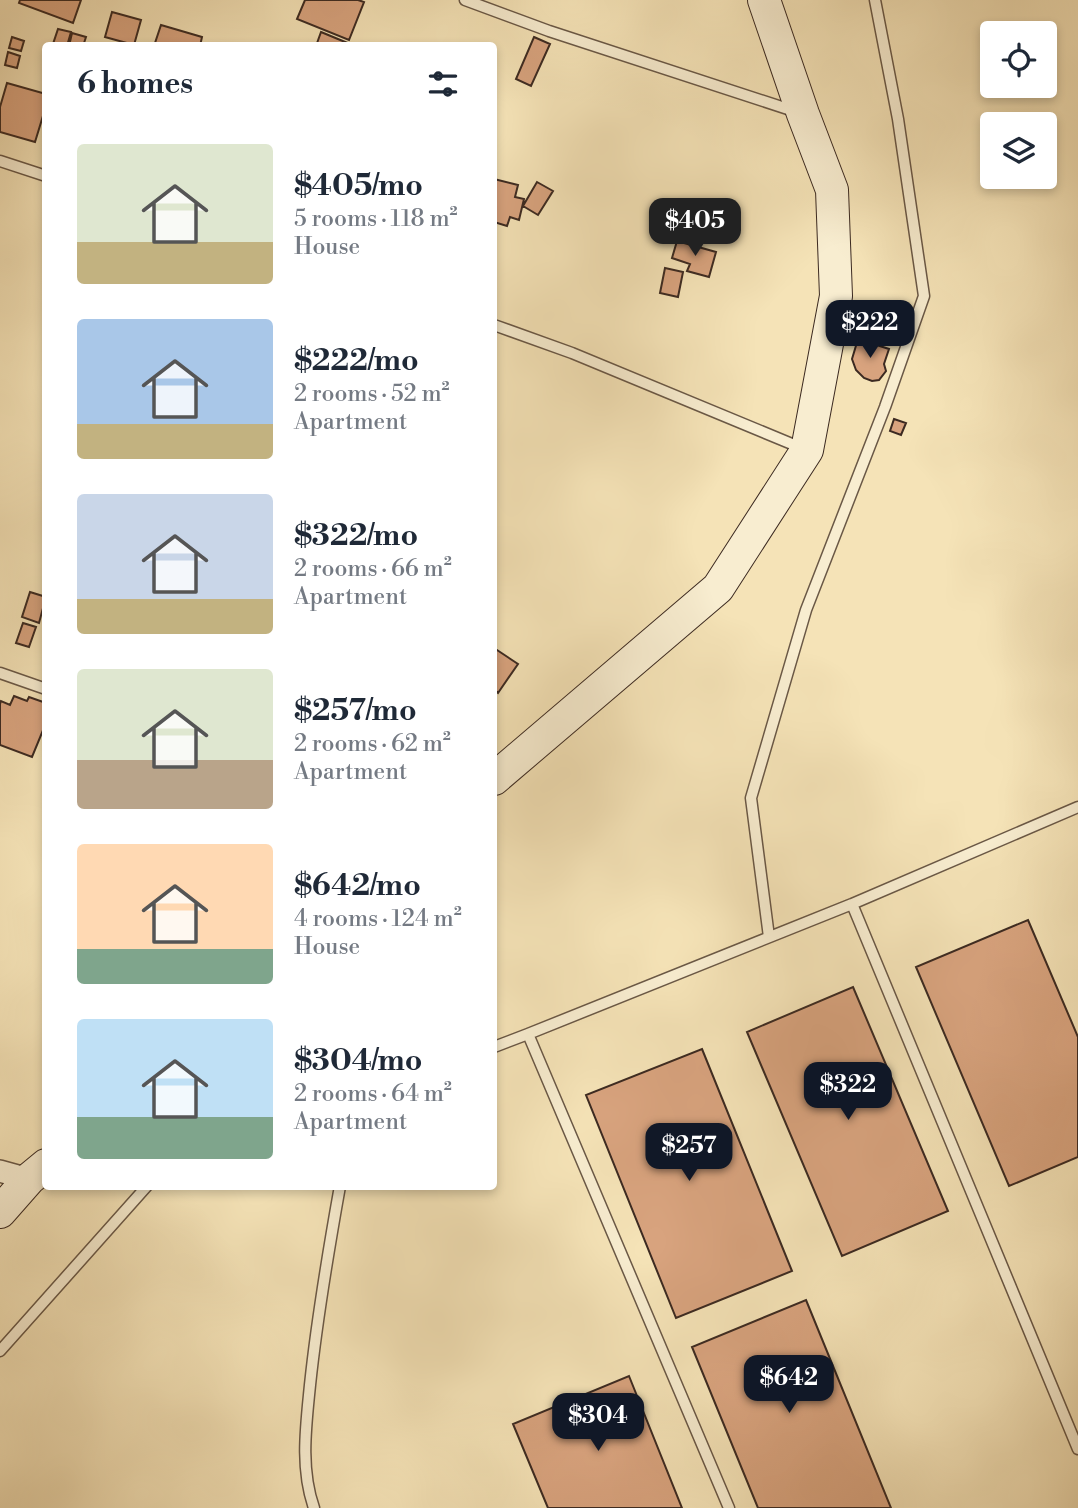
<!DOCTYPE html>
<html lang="en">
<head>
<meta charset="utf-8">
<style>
  body { margin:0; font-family:"Libre Bodoni",serif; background:#f6f6f7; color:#1f2937; height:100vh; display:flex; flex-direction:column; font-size:26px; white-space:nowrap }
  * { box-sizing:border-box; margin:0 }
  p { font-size:23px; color:#747a83 }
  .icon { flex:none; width:38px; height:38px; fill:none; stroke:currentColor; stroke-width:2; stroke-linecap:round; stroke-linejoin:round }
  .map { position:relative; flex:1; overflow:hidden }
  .drawer { position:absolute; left:42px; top:42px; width:455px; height:1148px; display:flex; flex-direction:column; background:#fff; border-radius:7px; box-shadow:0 4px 10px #0003 }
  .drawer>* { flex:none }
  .controls { position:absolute; left:980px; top:21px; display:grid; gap:14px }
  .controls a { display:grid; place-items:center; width:77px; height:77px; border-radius:7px; background:#fff; box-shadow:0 4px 10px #0003; font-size:35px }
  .price { position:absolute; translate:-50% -60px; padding:0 16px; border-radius:14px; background:#111827; color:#fff; font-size:23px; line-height:46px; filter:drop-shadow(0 2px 4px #0008) }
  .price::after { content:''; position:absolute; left:50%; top:42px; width:21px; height:16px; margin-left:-10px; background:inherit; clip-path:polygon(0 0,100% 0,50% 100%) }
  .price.current { background:#222; color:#fff }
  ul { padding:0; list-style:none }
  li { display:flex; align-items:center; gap:21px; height:175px; padding:0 35px }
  li span { display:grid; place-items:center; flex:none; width:196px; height:140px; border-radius:7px; color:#555 }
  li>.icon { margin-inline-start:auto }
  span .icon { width:84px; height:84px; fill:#fffc; stroke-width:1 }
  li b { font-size:30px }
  h2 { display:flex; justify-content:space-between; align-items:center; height:84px; padding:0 35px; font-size:30px }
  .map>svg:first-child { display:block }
</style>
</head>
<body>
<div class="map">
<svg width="1078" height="1508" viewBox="0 0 1078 1508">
  <rect width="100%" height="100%" fill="#f5e3b7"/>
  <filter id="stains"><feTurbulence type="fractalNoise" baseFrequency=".00286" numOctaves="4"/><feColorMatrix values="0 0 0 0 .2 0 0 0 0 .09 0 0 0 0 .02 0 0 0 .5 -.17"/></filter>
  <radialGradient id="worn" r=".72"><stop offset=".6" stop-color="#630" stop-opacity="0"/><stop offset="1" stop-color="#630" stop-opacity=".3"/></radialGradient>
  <path fill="#d8a37e" stroke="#3c2a21" stroke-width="2" d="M 20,0 L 81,0 L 73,23 L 19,3 Z
    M 305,0 L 358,0 L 364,2 L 349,40 L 297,19 Z
    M 112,12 L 141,20 L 134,45 L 105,37 Z
    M 161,25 L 202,37 L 200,46 L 154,46 Z
    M 58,29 L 71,32 L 67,46 L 53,44 Z
    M 321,32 L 350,44 L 350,46 L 316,46 Z
    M 72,33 L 86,37 L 83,46 L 69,46 Z
    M 12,37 L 24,41 L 21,51 L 9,48 Z
    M 534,37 L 550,44 L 531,86 L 516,79 Z
    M 8,52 L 20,56 L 17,68 L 5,65 Z
    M 7,83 L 46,94 L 46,106 L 35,142 L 0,132 L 0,107 Z
    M 494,179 L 518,185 L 515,197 L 524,199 L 519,220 L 510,217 L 507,226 L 494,222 Z
    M 537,182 L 553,191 L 538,215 L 523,206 Z
    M 677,241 L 716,252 L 709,277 L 687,271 L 690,264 L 672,258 Z
    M 665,268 L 683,272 L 678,297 L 660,293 Z
    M 858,339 L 889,349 L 884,364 L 886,371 L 879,380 L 872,381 L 864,378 L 856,370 L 852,359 Z
    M 894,419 L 906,423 L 901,435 L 890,431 Z
    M 30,592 L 46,597 L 39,623 L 22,617 Z
    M 23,623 L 36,627 L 29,647 L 16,643 Z
    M 494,648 L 518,664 L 498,693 L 494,689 Z
    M 14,696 L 27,701 L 29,697 L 46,703 L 46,723 L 32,757 L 0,745 L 0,704 L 1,701 L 10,705 Z
    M 1028,920 L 1078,1037 L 1078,1157 L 1009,1186 L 916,967 Z
    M 853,987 L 948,1211 L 842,1256 L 747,1032 Z
    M 702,1049 L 792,1271 L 676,1318 L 586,1095 Z
    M 806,1300 L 891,1508 L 758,1508 L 692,1347 Z
    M 629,1376 L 682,1508 L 548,1508 L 513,1424 Z"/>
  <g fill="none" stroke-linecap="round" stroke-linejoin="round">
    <defs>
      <path id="lane" d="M 465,0 L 549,31 L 797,112
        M 0,161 L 46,176
        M 494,325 L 572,353 L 804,449
        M 0,673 L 46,689
        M 852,904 L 1078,1449
        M 769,937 L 751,798 L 806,610 L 885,407 L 924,296 L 898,119 L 875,0
        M 528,1034 L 852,904 L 1078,807
        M 494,1047 L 528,1034 L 729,1508
        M 0,1351 L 147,1186
        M 314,1508 C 300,1468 306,1426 310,1385 C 317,1318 328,1253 340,1186"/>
      <path id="street" d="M 0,1171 L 29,1179"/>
      <path id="secondary" d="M 494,779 L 718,588 L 807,450 L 836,296 L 832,190 L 803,114 L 764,0
        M 0,1212 L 29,1179 L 46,1165"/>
    </defs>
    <use href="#lane" stroke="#6a5846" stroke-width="13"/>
    <use href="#street" stroke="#6a5846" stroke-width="24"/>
    <use href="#secondary" stroke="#3c2a21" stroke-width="34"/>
    <use href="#lane" stroke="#f8edd0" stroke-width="10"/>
    <use href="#street" stroke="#f8edd0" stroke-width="21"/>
    <use href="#secondary" stroke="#f8edd0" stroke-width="32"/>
  </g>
  <rect width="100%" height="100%" filter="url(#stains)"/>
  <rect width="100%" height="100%" fill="url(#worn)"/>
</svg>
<div class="controls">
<a><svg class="icon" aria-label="locate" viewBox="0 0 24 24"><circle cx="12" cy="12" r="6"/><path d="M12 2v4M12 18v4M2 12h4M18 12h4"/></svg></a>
<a><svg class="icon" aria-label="layers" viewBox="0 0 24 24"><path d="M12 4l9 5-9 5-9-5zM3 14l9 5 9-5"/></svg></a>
</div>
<b class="price current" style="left:695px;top:258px">$405</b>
<b class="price" style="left:870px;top:360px">$222</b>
<b class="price" style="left:848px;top:1122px">$322</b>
<b class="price" style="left:689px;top:1183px">$257</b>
<b class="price" style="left:789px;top:1415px">$642</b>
<b class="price" style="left:598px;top:1453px">$304</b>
<section class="drawer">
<h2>6 homes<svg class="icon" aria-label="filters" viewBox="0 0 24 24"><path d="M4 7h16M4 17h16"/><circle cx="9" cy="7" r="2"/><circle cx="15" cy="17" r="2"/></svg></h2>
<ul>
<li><span style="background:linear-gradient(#dfe7d0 70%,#c2b280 0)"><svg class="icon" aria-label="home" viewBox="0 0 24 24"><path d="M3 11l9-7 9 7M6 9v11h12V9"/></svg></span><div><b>$405/mo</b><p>5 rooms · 118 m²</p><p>House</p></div></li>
<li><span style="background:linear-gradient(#a9c7e8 75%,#c2b280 0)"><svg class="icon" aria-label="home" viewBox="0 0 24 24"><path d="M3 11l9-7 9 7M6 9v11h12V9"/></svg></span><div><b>$222/mo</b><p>2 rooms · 52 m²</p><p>Apartment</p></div></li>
<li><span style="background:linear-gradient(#c9d6e8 75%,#c2b280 0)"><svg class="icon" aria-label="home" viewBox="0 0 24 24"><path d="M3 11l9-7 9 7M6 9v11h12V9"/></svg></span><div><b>$322/mo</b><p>2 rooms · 66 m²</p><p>Apartment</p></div></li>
<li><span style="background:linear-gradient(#dfe7d0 65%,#b9a48a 0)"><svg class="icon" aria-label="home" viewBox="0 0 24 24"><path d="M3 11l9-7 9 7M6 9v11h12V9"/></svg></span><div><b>$257/mo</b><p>2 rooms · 62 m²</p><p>Apartment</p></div></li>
<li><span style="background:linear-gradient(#ffd9b3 75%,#7fa58c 0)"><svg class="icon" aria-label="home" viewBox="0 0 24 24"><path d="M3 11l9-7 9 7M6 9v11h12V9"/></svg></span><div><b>$642/mo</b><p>4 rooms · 124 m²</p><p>House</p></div></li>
<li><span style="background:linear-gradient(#bfe0f5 70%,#7fa58c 0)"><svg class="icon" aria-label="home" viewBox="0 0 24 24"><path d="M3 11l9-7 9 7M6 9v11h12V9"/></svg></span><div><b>$304/mo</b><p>2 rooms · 64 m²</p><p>Apartment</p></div></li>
</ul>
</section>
</div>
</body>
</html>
